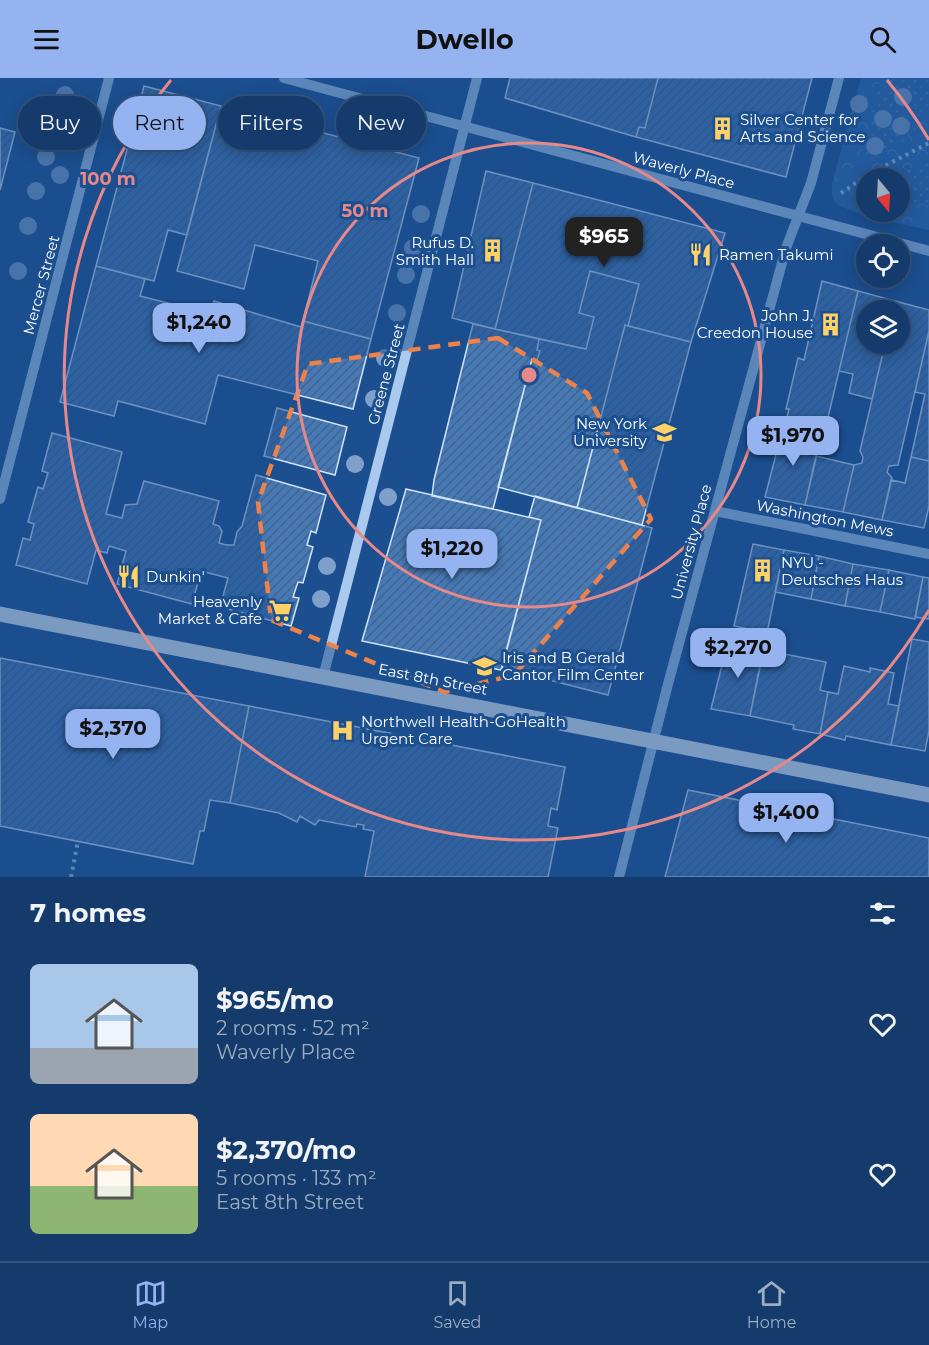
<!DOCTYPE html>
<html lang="en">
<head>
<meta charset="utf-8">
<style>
  body { margin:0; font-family:Montserrat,sans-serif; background:#214673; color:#f1f3f6; height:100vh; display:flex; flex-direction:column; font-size:22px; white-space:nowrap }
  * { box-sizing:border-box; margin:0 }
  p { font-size:20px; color:#9dadc1 }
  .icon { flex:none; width:33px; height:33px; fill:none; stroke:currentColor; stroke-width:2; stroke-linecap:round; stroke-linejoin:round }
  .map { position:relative; height:799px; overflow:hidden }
  .panel { display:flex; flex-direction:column; background:#143b6b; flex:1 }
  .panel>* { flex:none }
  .hud { position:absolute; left:18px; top:18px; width:600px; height:54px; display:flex; gap:12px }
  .needle { width:39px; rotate:162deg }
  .buttons { position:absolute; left:856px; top:90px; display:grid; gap:12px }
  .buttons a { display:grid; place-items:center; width:54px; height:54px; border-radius:50%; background:#143b6b; box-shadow:0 3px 15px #0003,0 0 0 2px #33557e; font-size:30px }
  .price { position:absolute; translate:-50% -51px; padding:0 14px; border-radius:12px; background:#95b2f1; color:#111; font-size:20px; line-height:39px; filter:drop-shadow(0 2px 3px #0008) }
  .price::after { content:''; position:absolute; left:50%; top:36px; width:18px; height:14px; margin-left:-9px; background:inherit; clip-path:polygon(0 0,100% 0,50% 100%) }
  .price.current { background:#222; color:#fff }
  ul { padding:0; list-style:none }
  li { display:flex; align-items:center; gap:18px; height:150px; padding:0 30px }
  li span { display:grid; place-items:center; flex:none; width:168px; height:120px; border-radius:9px; color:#555 }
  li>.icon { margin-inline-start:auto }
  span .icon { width:72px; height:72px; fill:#fffc; stroke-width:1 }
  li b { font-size:26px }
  h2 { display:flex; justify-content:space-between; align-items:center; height:72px; padding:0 30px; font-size:26px }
  .chip { padding:0 21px; border-radius:27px; background:#143b6b; box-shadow:0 3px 15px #0003,0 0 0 2px #33557e; font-size:21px; line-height:54px }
  .chip.current { background:#95b2f1; color:#111 }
  header { display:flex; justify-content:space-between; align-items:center; height:78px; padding:0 30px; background:#95b2f1; color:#111; font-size:27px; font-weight:700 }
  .tabs { display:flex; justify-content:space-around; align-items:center; height:84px; border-top:2px solid #33557e; background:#143b6b; font-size:16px; color:#9dadc1 }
  .tabs a { display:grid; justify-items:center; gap:3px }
  .tabs .current { color:#95b2f1 }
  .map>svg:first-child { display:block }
</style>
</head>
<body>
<header><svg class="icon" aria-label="menu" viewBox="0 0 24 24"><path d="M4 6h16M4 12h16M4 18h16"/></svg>Dwello<svg class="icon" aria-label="search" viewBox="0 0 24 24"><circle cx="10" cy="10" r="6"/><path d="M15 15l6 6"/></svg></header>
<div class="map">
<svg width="929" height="799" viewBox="0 0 929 799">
  <defs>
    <pattern id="forest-crowns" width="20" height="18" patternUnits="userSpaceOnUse" patternTransform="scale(1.5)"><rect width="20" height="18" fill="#2e69ad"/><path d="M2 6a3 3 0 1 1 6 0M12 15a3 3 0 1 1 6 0" fill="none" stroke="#4d80b9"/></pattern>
    <pattern id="garden-dots" width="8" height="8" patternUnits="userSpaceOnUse" patternTransform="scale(1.5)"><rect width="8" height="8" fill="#2e69ad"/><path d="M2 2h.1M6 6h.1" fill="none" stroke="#4d80b9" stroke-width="1.8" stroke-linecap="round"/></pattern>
    <pattern id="building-hatch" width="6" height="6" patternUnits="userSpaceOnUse" patternTransform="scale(1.5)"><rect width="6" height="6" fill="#4478b7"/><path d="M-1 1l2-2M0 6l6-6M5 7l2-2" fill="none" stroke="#486282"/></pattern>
  </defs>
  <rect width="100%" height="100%" fill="#1b4f8f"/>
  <path fill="url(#forest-crowns)" fill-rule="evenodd" d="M 861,0 L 929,0 L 929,152 C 911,148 845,135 835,124 C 830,118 832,109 833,102 ZM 867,100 L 900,100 L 900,134 L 867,134 Z"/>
  <path fill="url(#garden-dots)" d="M 881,0 L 929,0 L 929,36 L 905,62 L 865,86 L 861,77 Z
    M 929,85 L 929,128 L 900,121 L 900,100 L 882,100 Z"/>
  <path fill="url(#building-hatch)" stroke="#cfe3fa" stroke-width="1.5" d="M 510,0 L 658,0 L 645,50 L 639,49 L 636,59 L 505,20 Z
    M 658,0 L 812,0 L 786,99 L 636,59 L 639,49 L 645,50 Z
    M 144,8 L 221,28 L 187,157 L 168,152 L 154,203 L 96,188 Z
    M 221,28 L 419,80 L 371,261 L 303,243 L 318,183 L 255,167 L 244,211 L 177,193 Z
    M 0,50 L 15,54 L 0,112 Z
    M 486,93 L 533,105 L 495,251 L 452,240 Z
    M 533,105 L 725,155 L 691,264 L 628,248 L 639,206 L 590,193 L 579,235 L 594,239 L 586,271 L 495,251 Z
    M 96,188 L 145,201 L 140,218 L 211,236 L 214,223 L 301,249 L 303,243 L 371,261 L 353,331 L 218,297 L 205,346 L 118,323 L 114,338 L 60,324 Z
    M 590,193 L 639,206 L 628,248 L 625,247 L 577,430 L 498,409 L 532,281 L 537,282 L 540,273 L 537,272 L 539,261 L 586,271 L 594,239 L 579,235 Z
    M 822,203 L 858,213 L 825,352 L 786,343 L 789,331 L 786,331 L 798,280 L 804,282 Z
    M 858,213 L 895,223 L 893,232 L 867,232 L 867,266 L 885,266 L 872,321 L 849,315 L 853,296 L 839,293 Z
    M 895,223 L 929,232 L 929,253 L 898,387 L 889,388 L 887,394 L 892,400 L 882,442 L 843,434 L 854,387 L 862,385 L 863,379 L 860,373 L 885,266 L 900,266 L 900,232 L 893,232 Z
    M 473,246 L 539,261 L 537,272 L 540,273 L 537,282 L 532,281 L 493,431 L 432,418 L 434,402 Z
    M 625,247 L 691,264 L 642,447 L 577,430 Z
    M 929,253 L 929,383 L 911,379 L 925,316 L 915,314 Z
    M 277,330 L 347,349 L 335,397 L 264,378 Z
    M 786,350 L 821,359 L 805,427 L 765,419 L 780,361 L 783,362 Z
    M 52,355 L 122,374 L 106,436 L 122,440 L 125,427 L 137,426 L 144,403 L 219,423 L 213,446 L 219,448 L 222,453 L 219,465 L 226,467 L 234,467 L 237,454 L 242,448 L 256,397 L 326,417 L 316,455 L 311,453 L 307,467 L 313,469 L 303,505 L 298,504 L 293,519 L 299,520 L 291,548 L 220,529 L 228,500 L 201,493 L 192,526 L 117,506 L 126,473 L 109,468 L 107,475 L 96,472 L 87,506 L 16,487 L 23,460 L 30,462 L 34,446 L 28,444 L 38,409 L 43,411 L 48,395 L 42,393 Z
    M 816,378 L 854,387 L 843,434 L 805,427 Z
    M 911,379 L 929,383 L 929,428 L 924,450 L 882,442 L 891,402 L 905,405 Z
    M 406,411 L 541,442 L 501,592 L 362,563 Z
    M 535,418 L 652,450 L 608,617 L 502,590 L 541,442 L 529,439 Z
    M 753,466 L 784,472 L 767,555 L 734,548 Z
    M 784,472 L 819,478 L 811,521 L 775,514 Z
    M 819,478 L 853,486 L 845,528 L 811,521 Z
    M 853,486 L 889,492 L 880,534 L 845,528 Z
    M 889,492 L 923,499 L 915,541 L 880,534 Z
    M 923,499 L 929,500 L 929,541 L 915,539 Z
    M 912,561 L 929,564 L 929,653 L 925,673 L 891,667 Z
    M 728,563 L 764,570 L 750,638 L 711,631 Z
    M 763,572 L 826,584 L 820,612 L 828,614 L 820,656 L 793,651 L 794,647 L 750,638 Z
    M 0,580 L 249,628 L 230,725 L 210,722 L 204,753 L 200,753 L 193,786 L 0,748 Z
    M 844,588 L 870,594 L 870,590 L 894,595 L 888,626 L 899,628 L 891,667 L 846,658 L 845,662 L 820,656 L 828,614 L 838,616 Z
    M 249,628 L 565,689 L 557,732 L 551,730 L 548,748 L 558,750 L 548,799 L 365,799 L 374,753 L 363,751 L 364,747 L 357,746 L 356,749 L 319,742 L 315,747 L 300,738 L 297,744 L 279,735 L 230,725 Z
    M 688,712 L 929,760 L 929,799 L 665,799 Z"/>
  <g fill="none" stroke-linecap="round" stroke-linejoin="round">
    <path stroke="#a9c9ee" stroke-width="4" stroke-dasharray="3 4.5" stroke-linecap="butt" d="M 841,115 L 869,96 L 929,65
      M 71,799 L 78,763"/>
    <path stroke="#a9c9ee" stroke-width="10" d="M 284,0 L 929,173
      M 0,421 L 109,0
      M 715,433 L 929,476
      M 323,599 L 477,0
      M 619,799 L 668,606 L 786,170 L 811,105 L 839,0"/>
    <path stroke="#f0f6ff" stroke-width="15" d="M 0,536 L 929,717"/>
  </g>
  <g fill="#7ea0ca">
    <circle cx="65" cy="17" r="9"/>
    <circle cx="903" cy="19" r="9"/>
    <circle cx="859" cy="26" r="9"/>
    <circle cx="883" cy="41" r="9"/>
    <circle cx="56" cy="46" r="9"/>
    <circle cx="901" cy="48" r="9"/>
    <circle cx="69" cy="62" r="9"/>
    <circle cx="875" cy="68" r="9"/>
    <circle cx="46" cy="79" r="9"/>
    <circle cx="60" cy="97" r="9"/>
    <circle cx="36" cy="113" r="9"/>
    <circle cx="421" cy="136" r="9"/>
    <circle cx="28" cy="148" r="9"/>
    <circle cx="413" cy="170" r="9"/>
    <circle cx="18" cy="193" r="9"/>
    <circle cx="406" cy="197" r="9"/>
    <circle cx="397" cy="235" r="9"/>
    <circle cx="385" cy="280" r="9"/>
    <circle cx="374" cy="321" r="9"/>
    <circle cx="355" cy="386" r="9"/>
    <circle cx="388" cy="419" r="9"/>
    <circle cx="327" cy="488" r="9"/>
    <circle cx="321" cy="521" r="9"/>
  </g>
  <path d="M0 0H929V799H0ZM 498,260 L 587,315 L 651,441 L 514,597 L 444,614 L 271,542 L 258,424 L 308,286 Z" fill="#1b4f8f" fill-opacity=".55" fill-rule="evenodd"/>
  <path fill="none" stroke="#ee8249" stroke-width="4.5" stroke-dasharray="12 8" stroke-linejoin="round" d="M 498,260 L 587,315 L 651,441 L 514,597 L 444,614 L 271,542 L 258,424 L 308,286 Z"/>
  <g fill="none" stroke="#e88989" stroke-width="3">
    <circle cx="529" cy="297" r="232"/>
    <path d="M929 532A464 464 0 1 1 171 2M887 2A464 464 0 0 1 929 62"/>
  </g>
  <defs>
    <symbol id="building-bare" viewBox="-9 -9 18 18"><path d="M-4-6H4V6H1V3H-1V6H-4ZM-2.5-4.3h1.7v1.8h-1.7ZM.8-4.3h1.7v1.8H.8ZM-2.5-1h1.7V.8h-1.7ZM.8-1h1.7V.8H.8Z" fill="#ffd166" stroke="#1b4f8f" stroke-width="2.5" paint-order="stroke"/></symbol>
    <symbol id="restaurant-bare" viewBox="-9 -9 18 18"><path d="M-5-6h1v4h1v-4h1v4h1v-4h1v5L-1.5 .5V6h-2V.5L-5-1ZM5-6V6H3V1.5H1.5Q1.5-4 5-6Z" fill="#ffd166" stroke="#1b4f8f" stroke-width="2.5" paint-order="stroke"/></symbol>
    <symbol id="university-bare" viewBox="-9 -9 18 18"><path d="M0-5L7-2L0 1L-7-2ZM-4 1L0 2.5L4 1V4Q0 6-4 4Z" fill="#ffd166" stroke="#1b4f8f" stroke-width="2.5" paint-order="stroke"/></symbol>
    <symbol id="supermarket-bare" viewBox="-9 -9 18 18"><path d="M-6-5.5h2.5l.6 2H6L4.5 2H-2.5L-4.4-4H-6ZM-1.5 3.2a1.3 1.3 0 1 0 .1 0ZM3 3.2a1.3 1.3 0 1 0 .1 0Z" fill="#ffd166" stroke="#1b4f8f" stroke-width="2.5" paint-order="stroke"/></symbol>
    <symbol id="school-bare" viewBox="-9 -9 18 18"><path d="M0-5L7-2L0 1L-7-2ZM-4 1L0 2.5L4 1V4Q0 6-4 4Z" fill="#ffd166" stroke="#1b4f8f" stroke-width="2.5" paint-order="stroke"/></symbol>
    <symbol id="hospital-bare" viewBox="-9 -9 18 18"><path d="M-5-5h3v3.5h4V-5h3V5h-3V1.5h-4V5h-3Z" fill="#ffd166" stroke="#1b4f8f" stroke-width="2.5" paint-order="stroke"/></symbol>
  </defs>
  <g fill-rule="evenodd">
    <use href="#building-bare" x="706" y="34" width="33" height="33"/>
    <use href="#building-bare" x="476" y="156" width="33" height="33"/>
    <use href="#restaurant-bare" x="684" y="160" width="33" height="33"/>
    <use href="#building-bare" x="814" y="230" width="33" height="33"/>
    <use href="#university-bare" x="648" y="338" width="33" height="33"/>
    <use href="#building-bare" x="746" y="476" width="33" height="33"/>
    <use href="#restaurant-bare" x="112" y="482" width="33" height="33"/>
    <use href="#supermarket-bare" x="264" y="516" width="33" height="33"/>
    <use href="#school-bare" x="468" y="572" width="33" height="33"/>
    <use href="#hospital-bare" x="326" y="636" width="33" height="33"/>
  </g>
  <g text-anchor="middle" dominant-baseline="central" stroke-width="6" stroke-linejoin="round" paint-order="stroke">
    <g font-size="15" fill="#fff" stroke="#1b4f8f" text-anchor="start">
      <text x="740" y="41">Silver Center for<tspan x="740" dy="17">Arts and Science</tspan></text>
      <text x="474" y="164" text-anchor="end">Rufus D.<tspan x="474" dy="17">Smith Hall</tspan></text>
      <text x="719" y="176">Ramen Takumi</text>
      <text x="813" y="237" text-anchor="end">John J.<tspan x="813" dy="17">Creedon House</tspan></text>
      <text x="647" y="345" text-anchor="end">New York<tspan x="647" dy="17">University</tspan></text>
      <text x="781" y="484">NYU -<tspan x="781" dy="17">Deutsches Haus</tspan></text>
      <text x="146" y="498">Dunkin'</text>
      <text x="262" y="523" text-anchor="end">Heavenly<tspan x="262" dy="17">Market &amp; Cafe</tspan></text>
      <text x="502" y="579">Iris and B Gerald<tspan x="502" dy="17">Cantor Film Center</tspan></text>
      <text x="361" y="643">Northwell Health-GoHealth<tspan x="361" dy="17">Urgent Care</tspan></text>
    </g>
    <g font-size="15" fill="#fff" stroke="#1b4f8f">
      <text transform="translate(684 92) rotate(15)">Waverly Place</text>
      <text transform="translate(41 207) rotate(-75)">Mercer Street</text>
      <text transform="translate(386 296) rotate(-75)">Greene Street</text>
      <text transform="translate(825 440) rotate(11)">Washington Mews</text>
      <text transform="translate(691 464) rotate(-75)">University Place</text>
      <text transform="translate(433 601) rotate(11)">East 8th Street</text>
    </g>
  </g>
  <circle cx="529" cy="297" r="9" fill="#e88989" stroke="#1b4f8f" stroke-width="3"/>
  <g font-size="18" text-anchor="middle" font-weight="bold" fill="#e88989" stroke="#1b4f8f" stroke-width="6" stroke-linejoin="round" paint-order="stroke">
    <text x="108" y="107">100 m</text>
    <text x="365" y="139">50 m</text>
  </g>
</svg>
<div class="buttons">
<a><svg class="needle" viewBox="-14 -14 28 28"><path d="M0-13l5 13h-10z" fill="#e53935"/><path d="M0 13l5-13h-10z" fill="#9dadc1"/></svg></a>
<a><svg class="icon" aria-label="locate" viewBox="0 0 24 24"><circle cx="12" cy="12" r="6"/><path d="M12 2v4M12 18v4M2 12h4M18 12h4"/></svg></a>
<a><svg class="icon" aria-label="layers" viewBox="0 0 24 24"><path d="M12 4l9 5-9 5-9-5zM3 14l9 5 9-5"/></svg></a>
</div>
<b class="price current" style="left:604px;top:190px">$965</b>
<b class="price" style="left:199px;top:276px">$1,240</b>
<b class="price" style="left:793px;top:389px">$1,970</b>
<b class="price" style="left:452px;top:502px">$1,220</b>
<b class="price" style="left:738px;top:601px">$2,270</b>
<b class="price" style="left:113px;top:682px">$2,370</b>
<b class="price" style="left:786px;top:766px">$1,400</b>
<div class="hud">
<a class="chip">Buy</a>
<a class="chip current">Rent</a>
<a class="chip">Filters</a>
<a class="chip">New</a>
</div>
</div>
<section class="panel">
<h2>7 homes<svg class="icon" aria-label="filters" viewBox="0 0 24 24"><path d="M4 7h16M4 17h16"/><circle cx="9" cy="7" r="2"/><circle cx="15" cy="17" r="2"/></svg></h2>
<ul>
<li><span style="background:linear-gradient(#a9c7e8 70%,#9aa5b1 0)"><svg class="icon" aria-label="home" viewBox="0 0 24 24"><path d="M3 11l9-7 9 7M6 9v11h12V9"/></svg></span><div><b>$965/mo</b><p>2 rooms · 52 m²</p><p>Waverly Place</p></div><svg class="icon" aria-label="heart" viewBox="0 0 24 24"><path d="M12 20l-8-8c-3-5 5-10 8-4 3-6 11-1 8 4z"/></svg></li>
<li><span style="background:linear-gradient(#ffd9b3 60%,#8fb573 0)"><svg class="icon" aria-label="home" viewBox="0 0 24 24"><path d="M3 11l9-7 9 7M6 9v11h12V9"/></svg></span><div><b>$2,370/mo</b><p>5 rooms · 133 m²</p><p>East 8th Street</p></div><svg class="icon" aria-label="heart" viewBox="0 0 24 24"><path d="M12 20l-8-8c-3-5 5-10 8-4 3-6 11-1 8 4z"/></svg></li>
</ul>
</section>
<nav class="tabs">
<a class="current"><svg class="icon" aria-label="map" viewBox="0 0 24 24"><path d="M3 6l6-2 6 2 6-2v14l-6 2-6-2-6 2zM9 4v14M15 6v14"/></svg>Map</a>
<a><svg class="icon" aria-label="saved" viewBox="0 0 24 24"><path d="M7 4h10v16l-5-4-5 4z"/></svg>Saved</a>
<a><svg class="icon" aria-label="home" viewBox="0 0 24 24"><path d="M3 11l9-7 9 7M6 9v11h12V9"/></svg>Home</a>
</nav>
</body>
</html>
